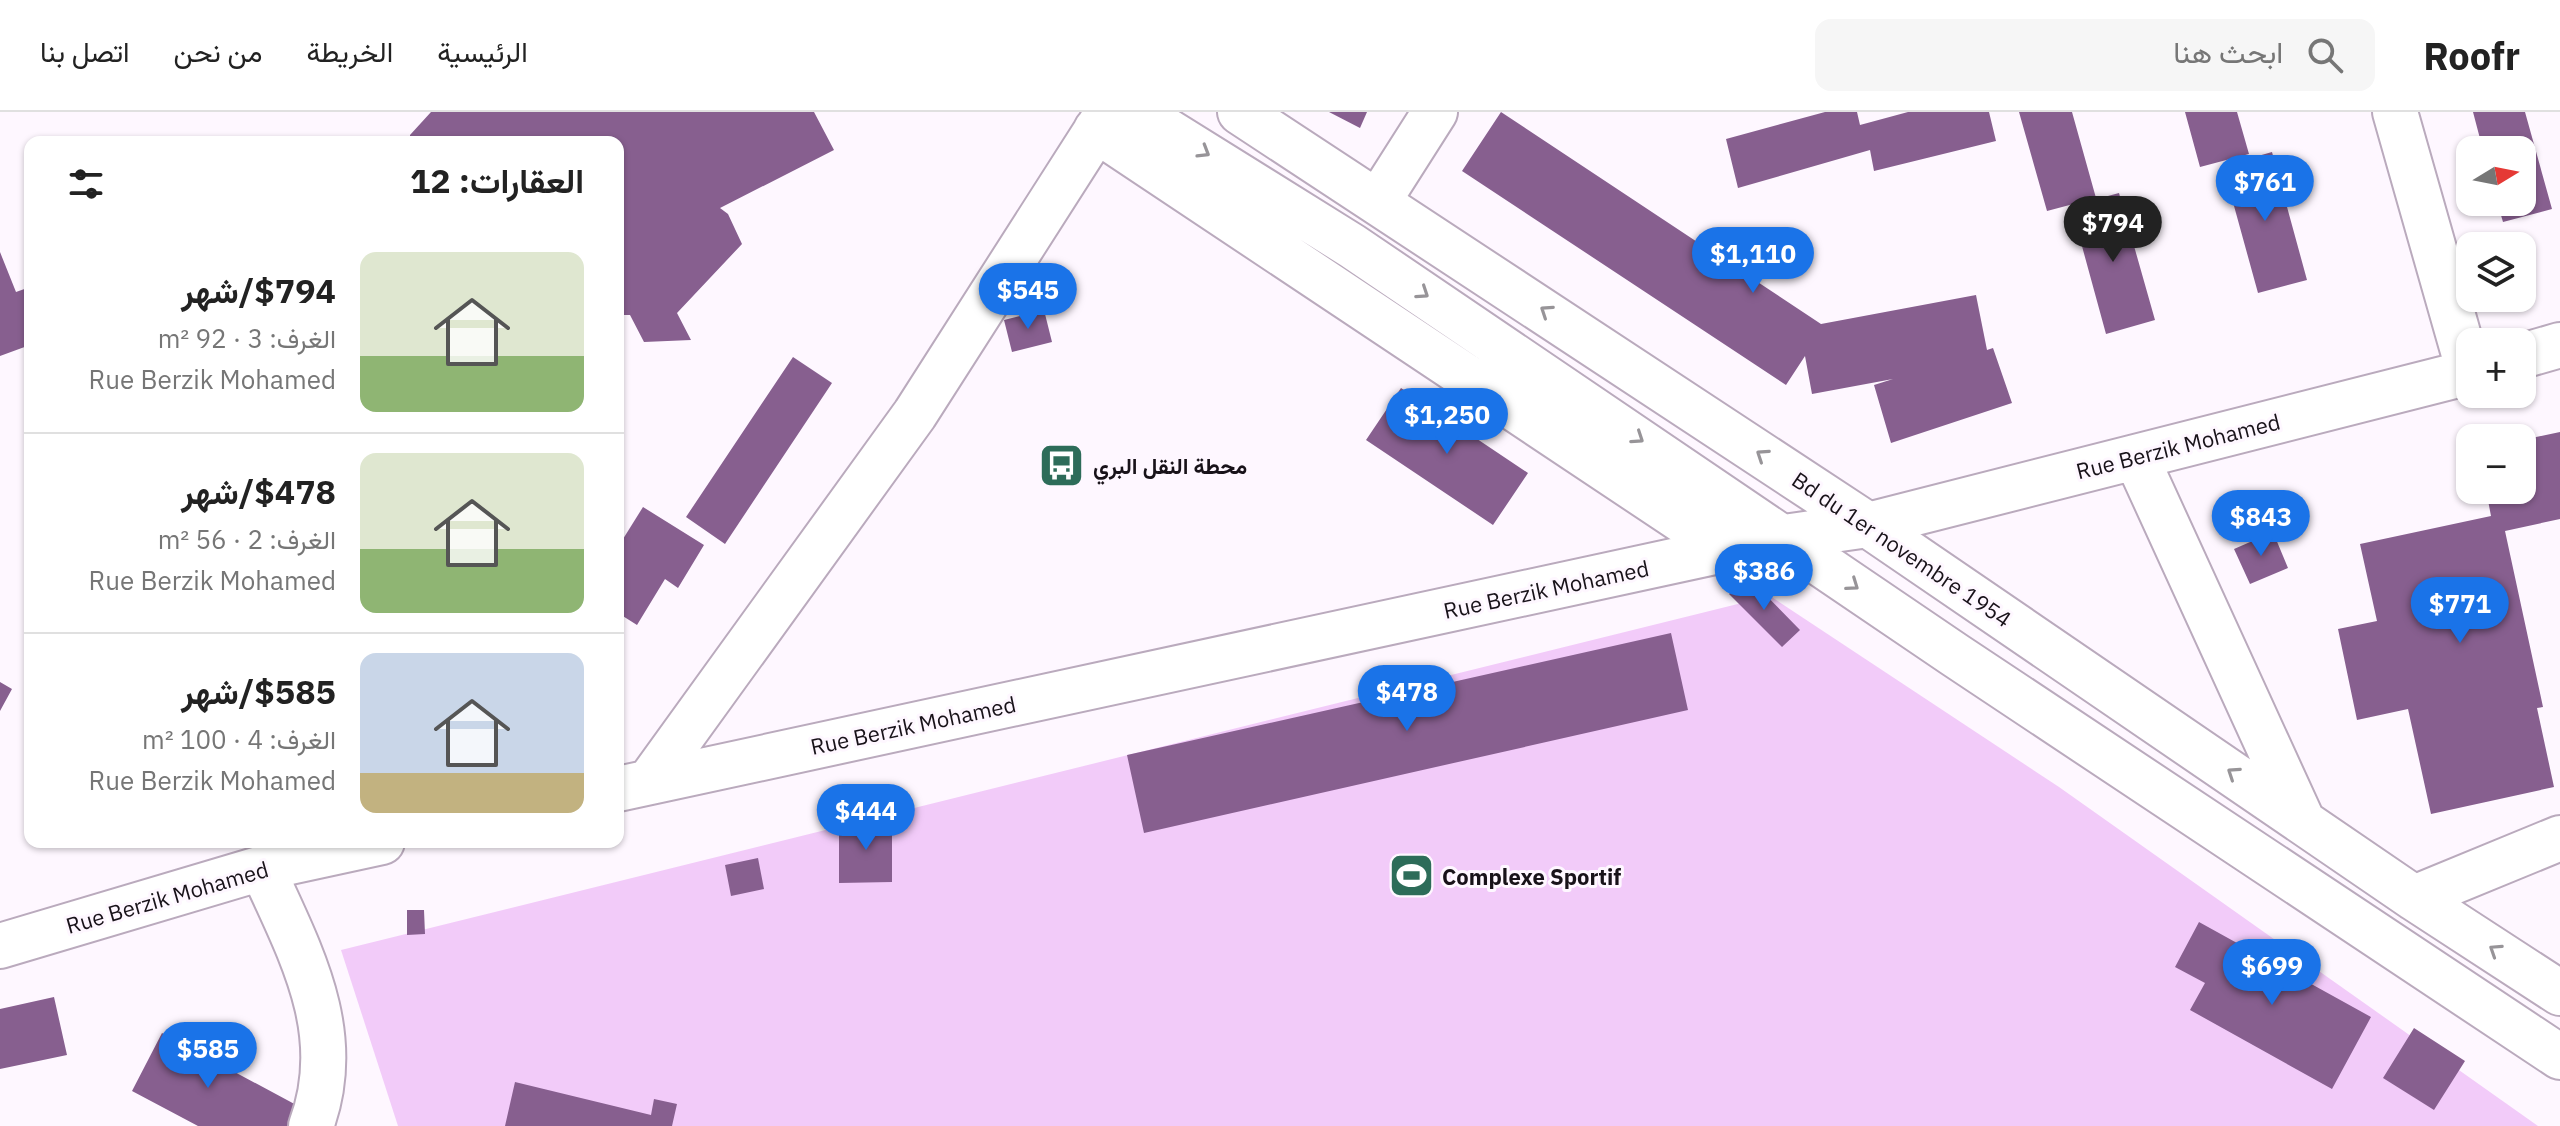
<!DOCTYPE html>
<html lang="ar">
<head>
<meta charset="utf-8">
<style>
  body { margin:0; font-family:"IBM Plex Sans",Vazirmatn,sans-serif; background:#f6f6f6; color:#222; direction:rtl; height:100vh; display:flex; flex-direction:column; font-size:30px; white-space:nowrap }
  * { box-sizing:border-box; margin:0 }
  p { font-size:26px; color:#767676 }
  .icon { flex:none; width:44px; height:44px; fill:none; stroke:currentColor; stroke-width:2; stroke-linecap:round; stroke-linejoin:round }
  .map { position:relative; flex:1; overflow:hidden; direction:ltr }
  .panel { position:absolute; left:24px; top:24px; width:600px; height:712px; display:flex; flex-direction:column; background:#fff; border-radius:16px; box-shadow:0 2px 6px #0004; direction:rtl }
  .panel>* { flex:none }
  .needle { width:52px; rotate:80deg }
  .controls { position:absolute; left:2456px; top:24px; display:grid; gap:16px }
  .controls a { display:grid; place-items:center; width:80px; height:80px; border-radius:16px; background:#fff; box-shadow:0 2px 6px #0004; font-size:40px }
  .price { position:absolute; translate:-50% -68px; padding:0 18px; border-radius:28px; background:#1a73e8; color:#fff; font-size:26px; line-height:52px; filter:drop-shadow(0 2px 4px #0008) }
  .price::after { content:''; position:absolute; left:50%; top:48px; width:24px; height:18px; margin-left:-12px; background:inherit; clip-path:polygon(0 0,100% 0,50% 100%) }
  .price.selected { background:#222; color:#fff }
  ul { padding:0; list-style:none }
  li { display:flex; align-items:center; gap:24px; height:200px; padding:0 40px }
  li+li { border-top:2px solid #e0e0e0 }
  li span { display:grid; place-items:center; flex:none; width:224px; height:160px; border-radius:16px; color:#555 }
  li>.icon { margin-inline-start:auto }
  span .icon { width:96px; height:96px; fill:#fffc; stroke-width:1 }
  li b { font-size:34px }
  h2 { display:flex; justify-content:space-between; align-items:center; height:96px; padding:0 40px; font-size:34px }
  header { display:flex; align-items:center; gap:48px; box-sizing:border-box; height:112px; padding:0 40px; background:#fff; border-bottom:2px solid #e0e0e0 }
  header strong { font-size:38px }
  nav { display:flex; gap:44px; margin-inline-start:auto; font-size:28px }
  .search { width:560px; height:72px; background:#f6f6f6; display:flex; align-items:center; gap:20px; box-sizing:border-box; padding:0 28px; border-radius:16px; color:#767676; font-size:30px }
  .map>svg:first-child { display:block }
</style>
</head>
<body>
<header>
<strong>Roofr</strong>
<div class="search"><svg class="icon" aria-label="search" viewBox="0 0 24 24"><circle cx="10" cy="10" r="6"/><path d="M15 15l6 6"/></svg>ابحث هنا</div>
<nav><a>الرئيسية</a><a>الخريطة</a><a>من نحن</a><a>اتصل بنا</a></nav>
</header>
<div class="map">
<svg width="2560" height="1014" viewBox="0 0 2560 1014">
  <rect width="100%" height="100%" fill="#fef7ff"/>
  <path fill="#f2cbf9" d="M 1770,484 L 2059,675 L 2538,1014 L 398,1014 L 341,838 Z"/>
  <path fill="#875f8f" d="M 431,0 L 814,0 L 834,38 L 720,96 L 728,102 L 742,132 L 677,201 L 691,228 L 644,230 L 630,203 L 618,203 L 618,30 L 410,30 L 410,23 Z
    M 1329,0 L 1367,0 L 1360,16 Z
    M 1501,0 L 1821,212 L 1976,183 L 1987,238 L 1993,236 L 2012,291 L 1891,331 L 1874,273 L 1893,267 L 1812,282 L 1805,244 L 1786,273 L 1462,59 Z
    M 1825,0 L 1857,0 L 1860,13 L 1908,0 L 1989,0 L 1996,29 L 1874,59 L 1870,38 L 1738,76 L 1726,27 Z
    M 2019,0 L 2072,0 L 2096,86 L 2047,99 Z
    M 2185,0 L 2237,0 L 2249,42 L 2200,55 Z
    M 2473,0 L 2525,0 L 2552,97 L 2503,110 L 2497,90 L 2522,90 L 2522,38 L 2483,38 Z
    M 2272,40 L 2307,168 L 2258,181 L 2223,54 Z
    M 2119,81 L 2155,208 L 2106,222 L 2071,94 Z
    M 0,140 L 16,180 L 30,175 L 30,233 L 0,244 Z
    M 1044,198 L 1052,230 L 1012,240 L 1004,208 Z
    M 793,245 L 832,271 L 725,432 L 686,405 Z
    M 1401,276 L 1528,361 L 1493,413 L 1366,328 Z
    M 2560,320 L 2560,407 L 2505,419 L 2543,595 L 2537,596 L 2554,675 L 2431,702 L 2408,597 L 2357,608 L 2338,517 L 2377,509 L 2360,432 L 2491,404 L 2486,378 L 2522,378 L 2522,328 Z
    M 643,395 L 704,433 L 678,476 L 665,467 L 637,513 L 618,501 L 618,435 Z
    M 2273,420 L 2288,456 L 2250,472 L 2234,437 Z
    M 1747,464 L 1800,518 L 1782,535 L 1729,482 Z
    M 1671,521 L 1688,598 L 1144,721 L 1127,643 Z
    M 0,570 L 12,577 L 0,599 Z
    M 892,708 L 892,770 L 839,771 L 839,709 Z
    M 758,746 L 764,777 L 731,784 L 725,753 Z
    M 407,798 L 424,798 L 425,822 L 407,823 Z
    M 2199,810 L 2371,905 L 2332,977 L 2190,898 L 2205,871 L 2175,855 Z
    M 54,885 L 67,943 L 0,957 L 0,897 Z
    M 2414,916 L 2465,949 L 2434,998 L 2383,966 Z
    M 162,921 L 300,995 L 290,1014 L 198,1014 L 132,979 Z
    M 515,970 L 651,1003 L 654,987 L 677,992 L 672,1014 L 505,1014 Z"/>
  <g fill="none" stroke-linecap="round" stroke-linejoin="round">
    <defs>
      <path id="minor" d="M 1137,0 L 1352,134 L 1955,543 L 2560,945
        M 1240,0 L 1868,413 L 2414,786 L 2560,881
        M 2395,0 L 2469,260
        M 1096,18 L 1728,439
        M 1379,88 L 1435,0
        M 2522,244 L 2560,233
        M 2136,345 L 2302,708
        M 649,670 L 915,302 L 1108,0
        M 618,677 L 1784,425 L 1868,413 L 2470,260
        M 262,756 C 300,840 346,921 311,1014
        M 2414,786 L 2560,726
        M 0,834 L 262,756 L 382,730"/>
    </defs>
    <use href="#minor" stroke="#baaabd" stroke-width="48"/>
    <use href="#minor" stroke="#fff" stroke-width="44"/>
  </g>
  <defs><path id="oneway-chevron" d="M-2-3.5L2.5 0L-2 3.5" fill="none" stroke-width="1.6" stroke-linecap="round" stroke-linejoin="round" transform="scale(2)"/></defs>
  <g stroke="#979498">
    <use href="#oneway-chevron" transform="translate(1204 40) rotate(31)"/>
    <use href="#oneway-chevron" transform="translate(1423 181) rotate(34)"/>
    <use href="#oneway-chevron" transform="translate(1546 199) rotate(-146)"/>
    <use href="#oneway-chevron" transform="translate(1638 326) rotate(34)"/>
    <use href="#oneway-chevron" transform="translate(1762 343) rotate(-146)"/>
    <use href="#oneway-chevron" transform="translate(1853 473) rotate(35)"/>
    <use href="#oneway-chevron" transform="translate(2233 661) rotate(-146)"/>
    <use href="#oneway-chevron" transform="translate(2495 838) rotate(-147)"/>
  </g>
  <defs>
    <symbol id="bus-square" viewBox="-11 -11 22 22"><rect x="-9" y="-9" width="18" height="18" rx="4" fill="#2d6c59" stroke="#fef7ff"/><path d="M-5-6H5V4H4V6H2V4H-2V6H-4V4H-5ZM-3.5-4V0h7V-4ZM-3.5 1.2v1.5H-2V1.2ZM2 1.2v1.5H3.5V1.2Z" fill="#fff"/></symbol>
    <symbol id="stadium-square" viewBox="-11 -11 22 22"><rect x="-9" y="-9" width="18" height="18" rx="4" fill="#2d6c59" stroke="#fef7ff"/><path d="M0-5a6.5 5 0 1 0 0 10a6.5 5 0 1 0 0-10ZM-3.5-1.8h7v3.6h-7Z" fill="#fff"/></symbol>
  </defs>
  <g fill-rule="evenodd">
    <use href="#bus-square" x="1036" y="328" width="51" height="51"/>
    <use href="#stadium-square" x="1386" y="738" width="51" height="51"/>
  </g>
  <g text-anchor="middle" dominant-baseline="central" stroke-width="6" stroke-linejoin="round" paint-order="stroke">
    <g font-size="22" fill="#181219" stroke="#fef7ff">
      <text transform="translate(2178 334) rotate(-14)">Rue Berzik Mohamed</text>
      <text transform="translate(1902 437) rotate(34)">Bd du 1er novembre 1954</text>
      <text transform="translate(1546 477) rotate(-12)">Rue Berzik Mohamed</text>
      <text transform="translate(913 613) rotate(-12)">Rue Berzik Mohamed</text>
      <text transform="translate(167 785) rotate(-16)">Rue Berzik Mohamed</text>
    </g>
    <g font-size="22" font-weight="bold" fill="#181219" stroke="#fef7ff" text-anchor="start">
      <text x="1093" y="353">محطة النقل البري</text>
      <text x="1442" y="764">Complexe Sportif</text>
    </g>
  </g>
</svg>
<div class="controls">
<a><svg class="needle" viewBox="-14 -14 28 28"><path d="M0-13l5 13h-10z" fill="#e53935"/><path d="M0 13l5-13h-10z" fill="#767676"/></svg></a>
<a><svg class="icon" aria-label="layers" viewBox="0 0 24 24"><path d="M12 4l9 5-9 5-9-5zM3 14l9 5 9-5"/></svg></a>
<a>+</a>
<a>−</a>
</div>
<b class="price" style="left:2265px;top:111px">$761</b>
<b class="price selected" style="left:2113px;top:152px">$794</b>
<b class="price" style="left:1753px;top:183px">$1,110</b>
<b class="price" style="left:1028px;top:219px">$545</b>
<b class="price" style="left:1447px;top:344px">$1,250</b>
<b class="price" style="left:2261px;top:446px">$843</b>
<b class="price" style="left:1764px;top:500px">$386</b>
<b class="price" style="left:2460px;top:533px">$771</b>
<b class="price" style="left:1407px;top:621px">$478</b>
<b class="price" style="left:866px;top:740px">$444</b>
<b class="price" style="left:2272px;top:895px">$699</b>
<b class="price" style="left:208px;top:978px">$585</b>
<section class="panel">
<h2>العقارات: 12<svg class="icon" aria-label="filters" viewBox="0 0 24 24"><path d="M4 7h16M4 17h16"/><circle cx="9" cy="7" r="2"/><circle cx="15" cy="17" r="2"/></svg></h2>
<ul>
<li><span style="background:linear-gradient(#dfe7d0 65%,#8fb573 0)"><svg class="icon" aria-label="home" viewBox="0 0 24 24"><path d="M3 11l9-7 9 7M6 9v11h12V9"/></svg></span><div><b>$794/شهر</b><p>الغرف: 3 · 92 m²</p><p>Rue Berzik Mohamed</p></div></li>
<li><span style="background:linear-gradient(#dfe7d0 60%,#8fb573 0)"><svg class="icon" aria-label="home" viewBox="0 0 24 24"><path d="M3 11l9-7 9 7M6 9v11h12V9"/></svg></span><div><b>$478/شهر</b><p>الغرف: 2 · 56 m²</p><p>Rue Berzik Mohamed</p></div></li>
<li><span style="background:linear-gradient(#c9d6e8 75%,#c2b280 0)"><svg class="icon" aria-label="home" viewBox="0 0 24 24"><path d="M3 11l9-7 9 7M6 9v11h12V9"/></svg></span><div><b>$585/شهر</b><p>الغرف: 4 · 100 m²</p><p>Rue Berzik Mohamed</p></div></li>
</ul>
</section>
</div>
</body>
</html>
